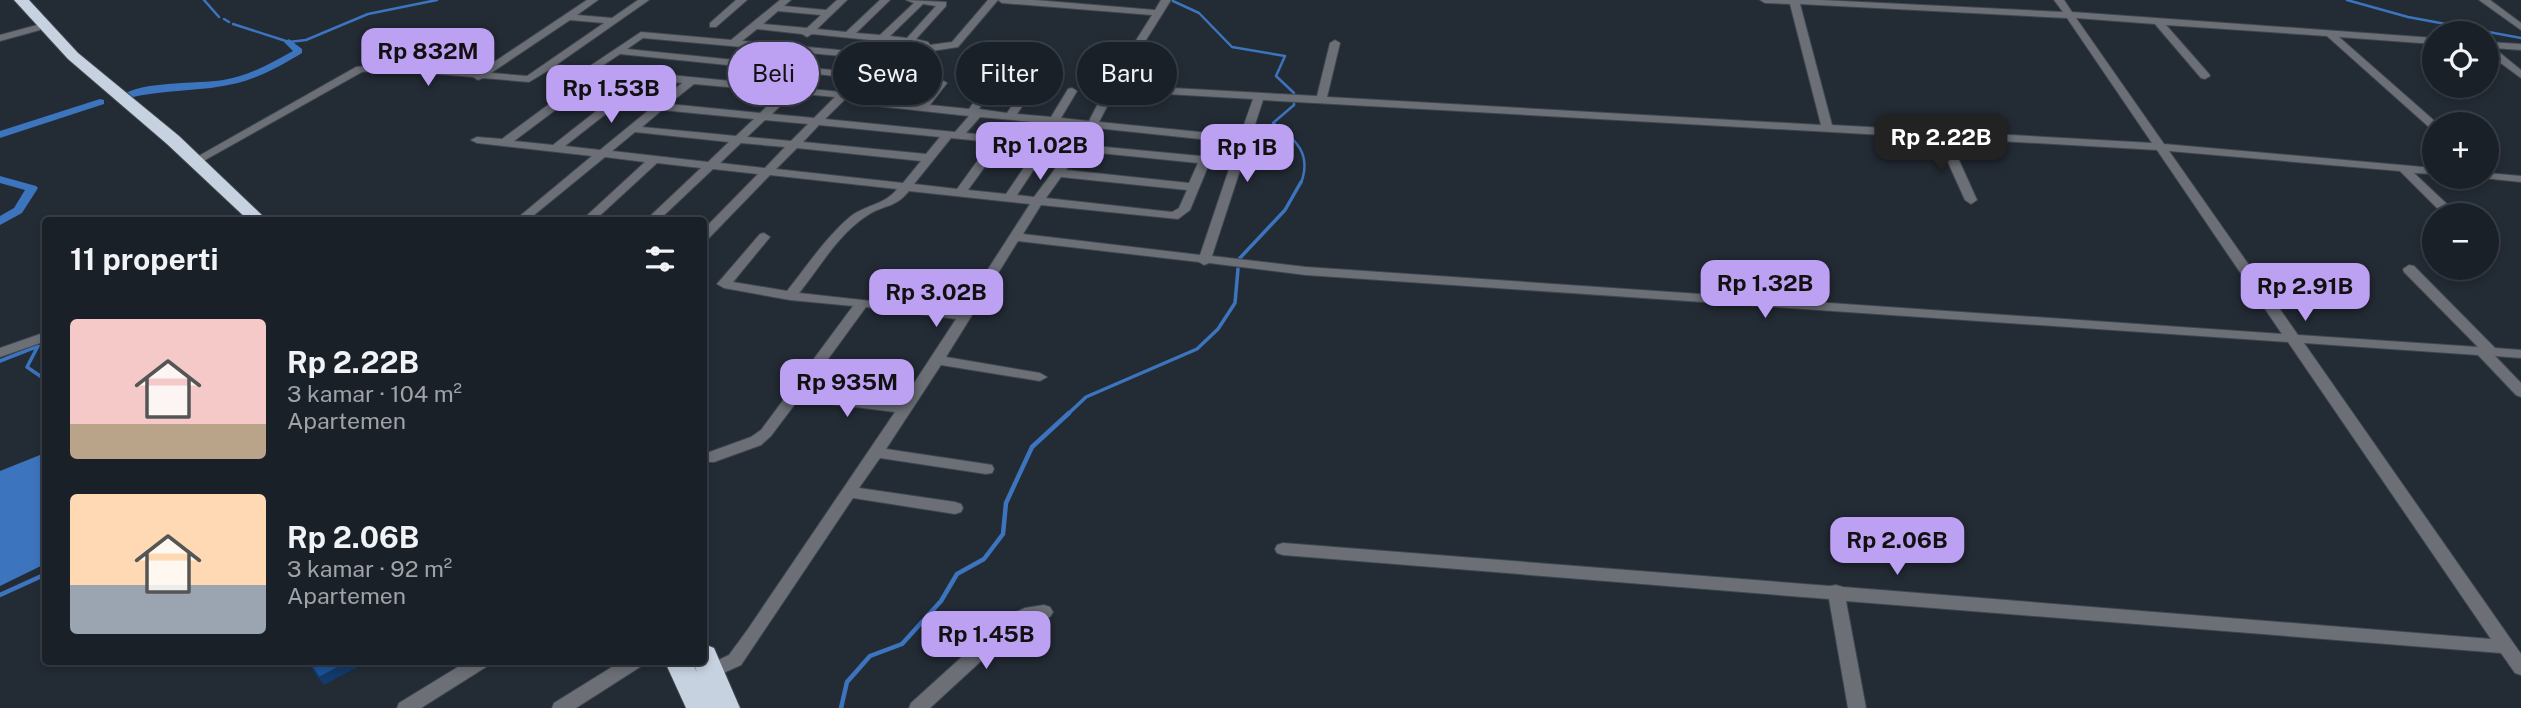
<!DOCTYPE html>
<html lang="id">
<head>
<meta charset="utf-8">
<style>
  body { margin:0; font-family:"Public Sans",sans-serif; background:#232830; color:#f1f3f6; height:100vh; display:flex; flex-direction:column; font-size:26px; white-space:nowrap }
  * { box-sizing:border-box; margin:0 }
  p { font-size:23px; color:#9fa3a8 }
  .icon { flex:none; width:38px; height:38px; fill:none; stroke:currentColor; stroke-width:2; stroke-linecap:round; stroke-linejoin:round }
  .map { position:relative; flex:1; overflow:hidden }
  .side { position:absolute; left:42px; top:217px; width:665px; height:448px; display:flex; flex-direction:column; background:#1a2028; border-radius:7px; box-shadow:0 4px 10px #0003,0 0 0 2px #383e45 }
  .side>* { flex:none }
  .banner { position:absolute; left:728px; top:42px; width:665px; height:63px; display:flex; gap:14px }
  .buttons { position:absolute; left:2422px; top:21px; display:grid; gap:14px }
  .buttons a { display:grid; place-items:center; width:77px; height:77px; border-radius:50%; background:#1a2028; box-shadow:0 4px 10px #0003,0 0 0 2px #383e45; font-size:35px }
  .price { position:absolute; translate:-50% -60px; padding:0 16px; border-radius:14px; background:#bca0f2; color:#111; font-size:23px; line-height:46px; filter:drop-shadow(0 2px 4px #0008) }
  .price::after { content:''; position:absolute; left:50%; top:42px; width:21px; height:16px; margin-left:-10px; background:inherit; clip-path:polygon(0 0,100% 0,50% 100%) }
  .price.on { background:#222; color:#fff }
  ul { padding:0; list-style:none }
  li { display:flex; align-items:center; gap:21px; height:175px; padding:0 28px }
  li span { display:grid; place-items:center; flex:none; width:196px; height:140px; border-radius:7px; color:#555 }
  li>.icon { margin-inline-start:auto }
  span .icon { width:84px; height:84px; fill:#fffc; stroke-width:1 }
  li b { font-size:30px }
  h2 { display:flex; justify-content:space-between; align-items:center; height:84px; padding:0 28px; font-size:30px }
  .chip { padding:0 24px; border-radius:32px; background:#1a2028; box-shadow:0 4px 10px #0003,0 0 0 2px #383e45; font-size:24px; line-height:63px }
  .chip.on { background:#bca0f2; color:#111 }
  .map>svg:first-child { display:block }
</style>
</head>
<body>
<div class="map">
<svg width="2521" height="708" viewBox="0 0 2521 708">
  <rect width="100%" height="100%" fill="#232b35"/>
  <path fill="#3c74bd" d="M 45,453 L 45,564 L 0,586 L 0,471 Z"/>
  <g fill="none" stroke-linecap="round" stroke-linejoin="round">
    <path stroke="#3c74bd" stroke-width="2.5" d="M 204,0 L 219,17
      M 2347,0 L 2408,17 L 2521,38
      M 1173,1 L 1199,13 L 1232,47 L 1285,56 L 1276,76 L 1294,93
      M 224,19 L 229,22
      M 233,24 L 289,42 L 306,40 L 368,14 L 437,0
      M 1294,100 L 1294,105 L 1273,123 C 1296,139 1312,154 1301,183"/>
    <path stroke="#3c74bd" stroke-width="3.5" d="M 1239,259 L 1285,210 L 1301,182
      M 0,361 L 38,346 L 27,367 L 46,380
      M 1067,415 L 1086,397 L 1197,349 L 1218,329 L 1235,303 L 1238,269"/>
    <path stroke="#3c74bd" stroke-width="4.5" d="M 0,595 L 46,574
      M 841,708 L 847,682 L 870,656 L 902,644 L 941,601 L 957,574 L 984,559 L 1003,534 L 1006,503 L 1032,447 L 1069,413"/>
    <path fill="#3c74bd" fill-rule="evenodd" d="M 289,39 L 302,49 L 302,53 C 282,65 261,77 238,83 C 202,92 164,89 128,98 L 123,95 C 142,81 198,84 223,80 C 249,76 271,63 293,51 L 284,42 Z
      M 100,99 L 104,100 L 104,104 L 0,138 L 0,131 Z
      M 0,176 L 36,186 L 38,188 L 22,213 L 0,225 L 0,216 L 14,208 L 25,190 L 0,183 Z"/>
    <defs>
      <path id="street" d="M 587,0 L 598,0 L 577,15 L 612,18 L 638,0 L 649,0 L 556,65 L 587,68 L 641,32 L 731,40 L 780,0 L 791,0 L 784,6 L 826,10 L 837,0 L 847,0 L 817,29 L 846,32 L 880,0 L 890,0 L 856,33 L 880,35 L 914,3 L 906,0 L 946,2 L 946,6 L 916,39 L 928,42 L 930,45 L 952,42 L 988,0 L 1035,0 L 1155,10 L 1161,0 L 1171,0 L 1118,85 L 1317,96 L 1330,43 L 1335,40 L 1340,43 L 1327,97 L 1821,125 L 1790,4 L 1765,3 L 1760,0 L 1821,0 L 2063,12 L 2054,0 L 2064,0 L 2072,12 L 2434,38 L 2434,44 L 2339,37 L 2438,124 L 2434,124 L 2434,129 L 2430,128 L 2327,36 L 2166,25 L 2209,74 L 2210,76 L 2205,79 L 2201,78 L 2155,24 L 2076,18 L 2164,144 L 2434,168 L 2434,174 L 2414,173 L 2449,206 L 2451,209 L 2449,212 L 2441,212 L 2400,171 L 2169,151 L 2298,335 L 2478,347 L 2404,272 L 2403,269 L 2409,265 L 2414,266 L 2495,348 L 2521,350 L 2521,358 L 2495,356 L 2521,383 L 2521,397 L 2516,395 L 2478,355 L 2304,343 L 2521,654 L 2521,675 L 2515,673 L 2501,653 L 1846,601 L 1866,708 L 1848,708 L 1829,599 L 1283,555 L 1277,553 L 1275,549 L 1277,545 L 1283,543 L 1830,586 L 1836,585 L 1843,587 L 2491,639 L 2288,342 L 1306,275 L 1209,263 L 1204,265 L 1199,262 L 1018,241 L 946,357 L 1040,373 L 1047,377 L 1040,381 L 941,365 L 886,449 L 986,464 L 992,465 L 994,469 L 992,473 L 986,474 L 880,458 L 859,488 L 955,502 L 961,504 L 963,508 L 961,512 L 955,514 L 853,498 L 741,665 L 712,678 L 706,676 L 703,671 L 706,666 L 729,655 L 748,629 L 895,412 L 798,400 L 771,436 L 761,445 L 714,462 L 704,462 L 704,454 L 751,437 L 761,430 L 853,306 L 790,300 L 724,288 L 717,284 L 760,234 L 764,233 L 770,237 L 733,282 L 787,291 C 807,266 826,237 851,216 C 866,205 886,204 897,189 L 770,175 L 708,239 L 704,240 L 704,229 L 758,174 L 713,169 L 659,220 L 646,220 L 701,168 L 657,163 L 595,220 L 582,220 L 645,162 L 605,157 L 528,220 L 515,220 L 592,156 L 477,143 L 471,140 L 477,137 L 502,139 L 590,74 L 549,70 L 529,82 L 483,78 L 478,80 L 473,77 L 386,70 L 362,72 L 198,164 L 194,165 L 188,162 L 356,67 L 386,64 L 479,72 ZM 998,0 L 1002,3 L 1152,15 L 1106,88 L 1089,121 L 1061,118 L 1077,91 L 1072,88 L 1068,89 L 1051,117 L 1017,114 L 1034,89 L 1029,86 L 1025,87 L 1007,113 L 979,109 L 995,86 L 990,83 L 986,84 L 969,109 L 930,105 L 947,83 L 942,80 L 938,81 L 920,104 L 877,100 L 872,103 L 877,106 L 969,116 L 955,132 L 825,119 L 885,60 L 916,63 L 932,51 L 958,47 ZM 923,4 L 936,6 L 907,38 L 890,36 ZM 1800,4 L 2067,18 L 2152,143 L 1832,125 ZM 778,11 L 821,15 L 807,28 L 763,24 ZM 570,20 L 604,23 L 527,76 L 491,73 ZM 757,29 L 802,34 L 807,37 L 812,34 L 909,44 L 921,46 L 922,50 L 914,57 L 742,41 ZM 643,38 L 875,59 L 861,73 L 627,49 ZM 620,54 L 855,78 L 841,92 L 599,68 ZM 602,75 L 637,79 L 553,145 L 514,141 ZM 649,80 L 682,83 L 600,150 L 565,146 ZM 694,84 L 782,92 L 760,113 L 669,104 ZM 1115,91 L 1253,99 L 1240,136 L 1099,122 ZM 793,93 L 835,97 L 814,118 L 772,114 ZM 1263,100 L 1937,138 L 1965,200 L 1971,204 L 1977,200 L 1949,138 L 2157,150 L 2282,334 L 1306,267 L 1212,256 ZM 662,110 L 754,119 L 736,136 L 642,127 ZM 980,117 L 1086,127 L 1074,144 L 966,133 ZM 765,120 L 808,124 L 791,141 L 747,137 ZM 819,125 L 940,137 L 926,154 L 803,142 ZM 1096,128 L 1238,143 L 1232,159 L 1084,145 ZM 635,132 L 729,142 L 708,162 L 612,151 ZM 951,138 L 991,142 L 957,189 L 914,184 ZM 741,143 L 785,147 L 765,168 L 720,163 ZM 1002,143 L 1038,147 L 1006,194 L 968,190 ZM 797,148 L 921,161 L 903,183 L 776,169 ZM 1048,148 L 1069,150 L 1034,197 L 1017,195 ZM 1080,151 L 1198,163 L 1189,183 L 1066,170 ZM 1209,164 L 1230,166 L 1200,255 L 1023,234 L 1041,205 L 1178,219 L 1190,210 ZM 1061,177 L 1187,190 L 1179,208 L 1172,212 L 1046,198 ZM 909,191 L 1030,204 L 961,311 L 799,293 C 820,267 839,233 868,215 C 885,204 894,209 909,191 ZM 866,307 L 956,319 L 901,403 L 804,392 Z
        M 736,0 L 747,0 L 716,27 L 710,27 L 710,23 Z
        M 2479,0 L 2490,0 L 2521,23 L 2521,30 Z
        M 37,25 L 40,26 L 40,30 L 0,41 L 0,35 Z
        M 2487,42 L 2521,44 L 2521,50 L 2494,48 L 2521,70 L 2521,78 L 2487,53 Z
        M 2487,173 L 2521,176 L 2521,182 L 2483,178 L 2482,177 L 2487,177 Z
        M 46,332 L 46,341 L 0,357 L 0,348 Z
        M 1044,605 L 1050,607 L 1053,612 L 1050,617 L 1028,621 L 1019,626 L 930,708 L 909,708 L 911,703 L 1007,616 L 1025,608 Z
        M 466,662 L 489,662 L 486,667 L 421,708 L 397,708 L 399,703 Z
        M 620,662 L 643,662 L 640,667 L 576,708 L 552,708 L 554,703 Z"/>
      <path id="highway" d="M 14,0 L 29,0 L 78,53 L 179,136 L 267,220 L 248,220 L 167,144 L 68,59 Z
        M 704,644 L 714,648 L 740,708 L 686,708 L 665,662 L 692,662 L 697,672 L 693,662 L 704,662 Z"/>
    </defs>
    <use href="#street" stroke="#3f4750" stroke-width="2"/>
    <use href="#highway" stroke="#3f4750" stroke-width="2"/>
    <use href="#street" fill="#6c7076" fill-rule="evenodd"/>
    <use href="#highway" fill="#c7d2e0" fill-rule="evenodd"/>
  </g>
  <path fill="#123a6b" d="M 349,662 L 367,662 L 324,685 L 319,678 Z"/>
  <path fill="#1a5399" stroke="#123a6b" stroke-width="2" d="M 309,662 L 349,662 L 319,678 Z"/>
</svg>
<div class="buttons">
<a><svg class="icon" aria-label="locate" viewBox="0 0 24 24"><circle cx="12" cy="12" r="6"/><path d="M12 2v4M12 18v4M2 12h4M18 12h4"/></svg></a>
<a>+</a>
<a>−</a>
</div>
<b class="price" style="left:428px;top:88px">Rp 832M</b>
<b class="price" style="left:611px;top:125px">Rp 1.53B</b>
<b class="price on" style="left:1941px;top:174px">Rp 2.22B</b>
<b class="price" style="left:1040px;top:182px">Rp 1.02B</b>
<b class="price" style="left:1247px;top:184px">Rp 1B</b>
<b class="price" style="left:1765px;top:320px">Rp 1.32B</b>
<b class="price" style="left:2305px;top:323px">Rp 2.91B</b>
<b class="price" style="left:936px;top:329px">Rp 3.02B</b>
<b class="price" style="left:847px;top:419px">Rp 935M</b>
<b class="price" style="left:1897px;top:577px">Rp 2.06B</b>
<b class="price" style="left:986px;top:671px">Rp 1.45B</b>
<div class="banner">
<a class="chip on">Beli</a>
<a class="chip">Sewa</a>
<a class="chip">Filter</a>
<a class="chip">Baru</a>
</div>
<section class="side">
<h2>11 properti<svg class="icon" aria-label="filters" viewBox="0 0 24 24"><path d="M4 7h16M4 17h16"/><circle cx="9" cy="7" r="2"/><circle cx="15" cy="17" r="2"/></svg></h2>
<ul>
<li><span style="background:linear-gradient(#f6c9c9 75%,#b9a48a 0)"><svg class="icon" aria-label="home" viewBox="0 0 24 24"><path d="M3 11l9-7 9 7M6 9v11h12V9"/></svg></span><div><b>Rp 2.22B</b><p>3 kamar · 104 m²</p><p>Apartemen</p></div></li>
<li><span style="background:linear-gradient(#ffd9b3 65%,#9aa5b1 0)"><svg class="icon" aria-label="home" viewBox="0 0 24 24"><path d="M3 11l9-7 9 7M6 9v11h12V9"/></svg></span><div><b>Rp 2.06B</b><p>3 kamar · 92 m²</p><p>Apartemen</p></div></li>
</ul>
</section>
</div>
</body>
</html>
